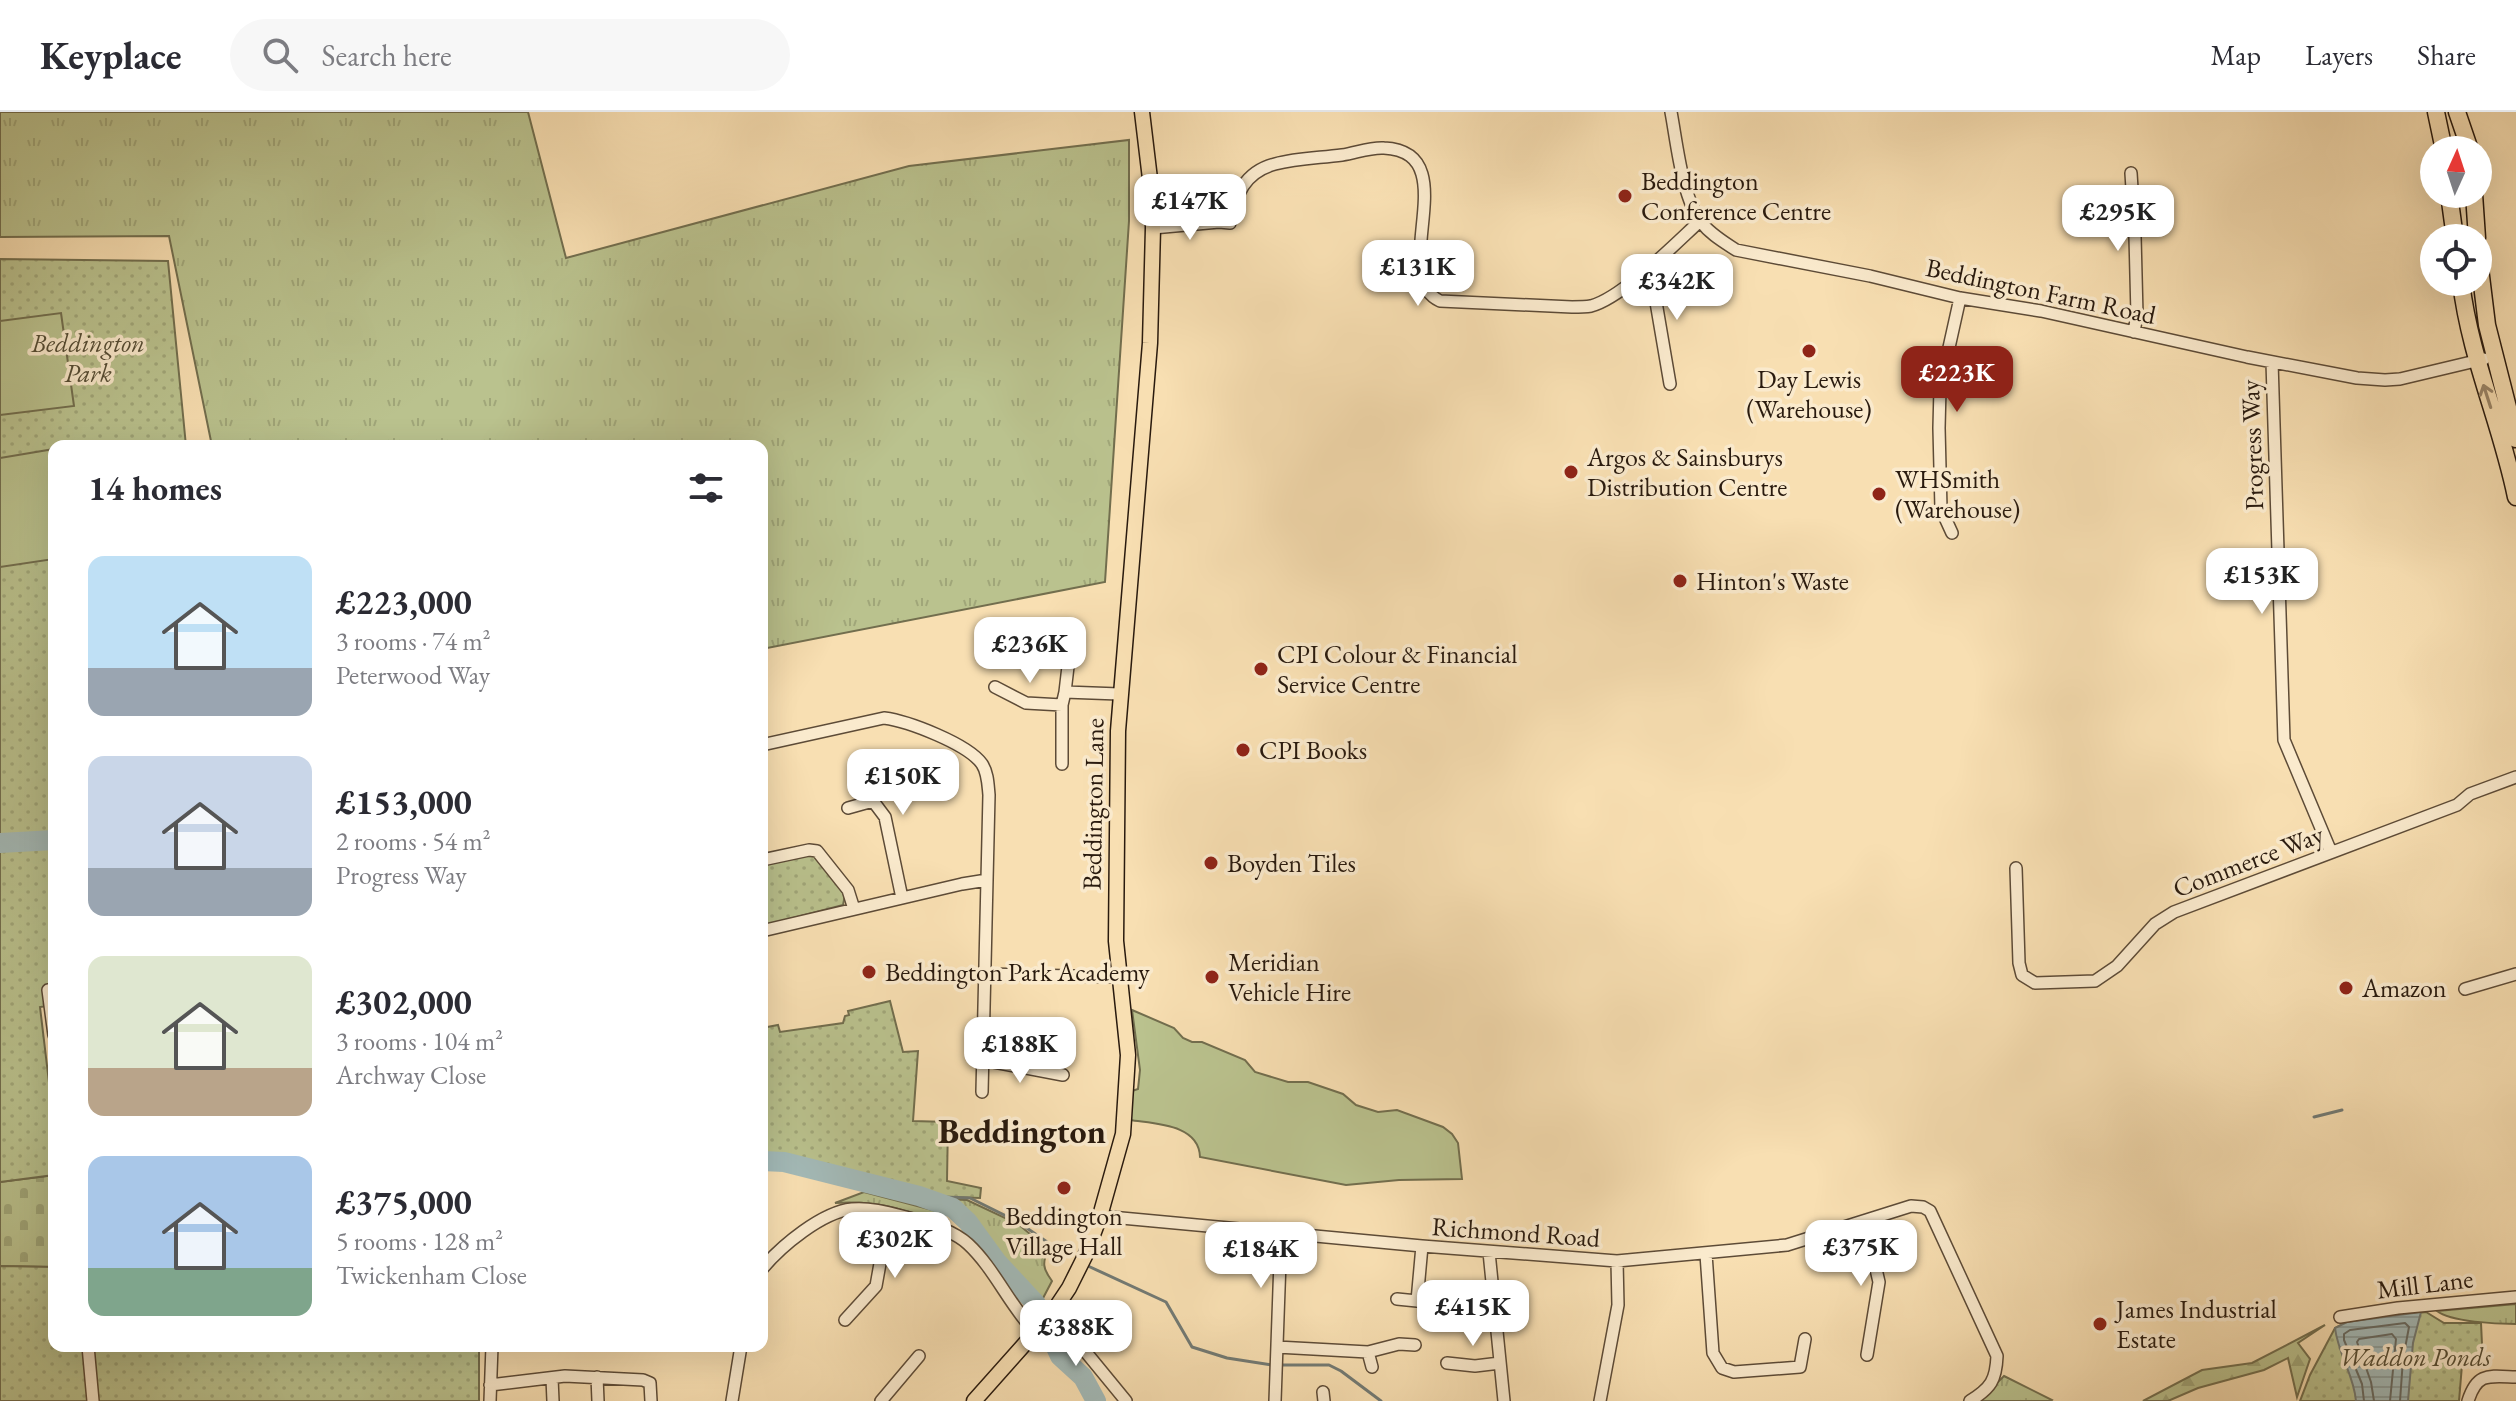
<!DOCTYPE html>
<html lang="en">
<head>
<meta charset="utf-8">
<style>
  body { margin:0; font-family:"EB Garamond",serif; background:#f7f7f7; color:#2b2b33; height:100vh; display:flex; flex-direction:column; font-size:30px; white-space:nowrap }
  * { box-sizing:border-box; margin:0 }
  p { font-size:26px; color:#7c7c81 }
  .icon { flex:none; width:44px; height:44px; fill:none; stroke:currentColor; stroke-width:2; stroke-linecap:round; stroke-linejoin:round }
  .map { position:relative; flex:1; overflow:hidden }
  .drawer { position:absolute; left:48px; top:328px; width:720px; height:912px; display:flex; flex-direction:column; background:#fff; border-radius:16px; box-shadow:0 8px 32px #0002 }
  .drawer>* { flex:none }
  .needle { width:52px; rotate:3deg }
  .controls { position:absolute; left:2420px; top:24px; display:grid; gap:16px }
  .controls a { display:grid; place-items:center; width:72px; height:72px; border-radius:50%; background:#fff; box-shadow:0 8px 32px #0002; font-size:40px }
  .price { position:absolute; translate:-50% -68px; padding:0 18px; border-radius:16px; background:#fff; color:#222; font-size:26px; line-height:52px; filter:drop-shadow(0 2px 4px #0008) }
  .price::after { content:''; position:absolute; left:50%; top:48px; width:24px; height:18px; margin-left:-12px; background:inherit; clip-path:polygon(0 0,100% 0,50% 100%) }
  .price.selected { background:#8f2418; color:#fff }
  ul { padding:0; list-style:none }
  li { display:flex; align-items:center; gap:24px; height:200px; padding:0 40px }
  li span { display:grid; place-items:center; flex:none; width:224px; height:160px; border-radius:16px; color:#555 }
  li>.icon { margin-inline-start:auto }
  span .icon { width:96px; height:96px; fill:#fffc; stroke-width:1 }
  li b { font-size:34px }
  h2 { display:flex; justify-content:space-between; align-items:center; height:96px; padding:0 40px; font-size:34px }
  header { display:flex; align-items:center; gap:48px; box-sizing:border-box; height:112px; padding:0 40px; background:#fff; border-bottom:2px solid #e1e1e2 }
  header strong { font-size:38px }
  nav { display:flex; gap:44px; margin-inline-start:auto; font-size:28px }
  .search { width:560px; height:72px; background:#f7f7f7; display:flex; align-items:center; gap:20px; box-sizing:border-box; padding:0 28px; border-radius:44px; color:#7c7c81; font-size:30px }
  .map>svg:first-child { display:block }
</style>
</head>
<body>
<header>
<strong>Keyplace</strong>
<div class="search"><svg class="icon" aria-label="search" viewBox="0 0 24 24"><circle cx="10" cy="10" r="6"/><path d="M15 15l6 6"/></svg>Search here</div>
<nav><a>Map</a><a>Layers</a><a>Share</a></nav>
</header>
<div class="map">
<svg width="2516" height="1289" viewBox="0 0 2516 1289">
  <defs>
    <pattern id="grass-tufts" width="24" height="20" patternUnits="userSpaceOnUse" patternTransform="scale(2)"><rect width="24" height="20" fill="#bac28e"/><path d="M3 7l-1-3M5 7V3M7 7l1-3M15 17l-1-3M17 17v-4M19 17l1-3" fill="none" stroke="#a0a679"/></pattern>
    <pattern id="forest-firs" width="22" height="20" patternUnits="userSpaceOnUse" patternTransform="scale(2)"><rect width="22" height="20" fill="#bac28e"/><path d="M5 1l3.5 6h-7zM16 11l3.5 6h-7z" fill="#a0a679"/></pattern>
    <pattern id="cemetery-stones" width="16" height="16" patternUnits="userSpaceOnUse" patternTransform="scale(2)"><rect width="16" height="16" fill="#bac28e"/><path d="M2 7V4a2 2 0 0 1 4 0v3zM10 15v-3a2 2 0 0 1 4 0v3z" fill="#a0a679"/></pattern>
    <pattern id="park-dots" width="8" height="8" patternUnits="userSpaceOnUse" patternTransform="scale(2)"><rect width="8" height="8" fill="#bac28e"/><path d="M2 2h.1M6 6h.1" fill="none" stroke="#a0a679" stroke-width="1.8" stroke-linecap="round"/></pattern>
    <pattern id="water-rules" width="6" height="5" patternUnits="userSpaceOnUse" patternTransform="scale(2)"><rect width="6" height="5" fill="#a3bab8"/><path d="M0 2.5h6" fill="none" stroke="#8c9f9d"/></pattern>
  </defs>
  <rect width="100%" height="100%" fill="#f8dfb2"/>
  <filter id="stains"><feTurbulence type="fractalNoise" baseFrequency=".0025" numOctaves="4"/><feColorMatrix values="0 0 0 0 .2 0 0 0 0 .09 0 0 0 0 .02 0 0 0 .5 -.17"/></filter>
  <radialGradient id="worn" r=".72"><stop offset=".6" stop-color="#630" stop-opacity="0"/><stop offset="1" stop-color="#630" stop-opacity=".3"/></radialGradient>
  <path fill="url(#grass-tufts)" stroke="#726e4e" stroke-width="2" d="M 0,0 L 528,0 L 566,146 L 909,54 L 1129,28 L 1129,109 L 1105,470 L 762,537 L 762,334 L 212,334 L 169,124 L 0,125 Z
    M 864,1080 L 940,1100 L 948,1108 L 945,1114 C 910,1097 874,1088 835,1091 Z
    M 943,1087 L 967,1088 L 1018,1112 L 1048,1137 C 1042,1151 1043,1157 1052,1169 L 1041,1190 L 993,1138 L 963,1096 Z
    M 2516,1192 L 2516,1212 C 2497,1212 2451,1210 2437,1199 Z
    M 2004,1264 L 2052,1288 L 2051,1289 L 1974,1289 L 1983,1285 Z"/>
  <path fill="url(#forest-firs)" stroke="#726e4e" stroke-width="2" d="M 2325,1213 L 2298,1231 L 2310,1247 L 2297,1285 L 2288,1246 L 2264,1258 L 2198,1276 L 2168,1289 L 2143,1289 L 2202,1258 L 2252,1251 Z"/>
  <path fill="url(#cemetery-stones)" stroke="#726e4e" stroke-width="2" d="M 54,1063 L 54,1155 L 0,1154 L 0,1070 Z"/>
  <path fill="url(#park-dots)" stroke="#726e4e" stroke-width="2" d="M 0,147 L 168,149 L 186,334 L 54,334 L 54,893 L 40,895 L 53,1004 L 54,1063 L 0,1070 Z
    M 807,742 L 816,743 L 845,783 L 843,793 L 762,814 L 762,752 Z
    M 890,889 L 903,940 L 918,939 L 913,1009 L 948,1010 L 947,1069 L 981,1076 L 980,1086 L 919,1084 L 784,1050 L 762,1049 L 762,916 L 778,913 L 780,920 L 843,911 L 845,904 L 849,903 L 848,899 Z
    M 0,1154 L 54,1155 L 54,1234 L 479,1234 L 479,1289 L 0,1289 Z
    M 2426,1200 L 2444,1211 L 2481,1211 L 2483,1254 L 2462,1253 L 2459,1289 L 2300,1289 L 2310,1263 L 2335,1216 L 2347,1210 Z"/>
  <path fill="#bac28e" stroke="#726e4e" stroke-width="2" d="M 61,201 L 74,294 L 0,303 L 0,209 Z
    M 54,337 L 54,447 L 0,455 L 0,346 Z
    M 1132,898 L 1174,916 L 1183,926 L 1192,930 L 1202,930 L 1245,948 L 1255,960 L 1288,970 L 1308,970 L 1343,982 L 1356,993 L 1378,1000 L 1397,998 L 1443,1015 L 1452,1022 L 1458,1031 L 1462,1067 L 1399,1068 L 1346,1073 L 1200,1045 C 1199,1012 1155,1012 1130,1008 L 1132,979 L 1138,977 L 1140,958 Z"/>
  <path fill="url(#water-rules)" stroke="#727a74" stroke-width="2" d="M 2421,1200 L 2413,1231 L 2408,1289 L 2356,1289 C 2354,1263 2338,1242 2335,1216 L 2347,1210 Z"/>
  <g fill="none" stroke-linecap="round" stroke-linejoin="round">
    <path stroke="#666a63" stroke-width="2" d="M 2364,1289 L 2362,1272 L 2344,1228 L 2344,1222 L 2350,1218 L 2405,1211 L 2409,1215 L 2403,1247 L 2400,1289
      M 2374,1289 L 2371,1270 L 2357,1230 L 2359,1227 L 2392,1222 L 2396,1227 L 2390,1289"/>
    <path stroke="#727a74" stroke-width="3" d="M 2314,1005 L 2342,998
      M 919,1084 L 970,1086 L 1018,1110 L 1050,1132
      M 1088,1154 L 1166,1190 L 1192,1235 L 1227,1246 L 1272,1253
      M 1280,1253 L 1329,1253 L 1341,1259 L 1381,1289"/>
    <path stroke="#a3bab8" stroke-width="20" d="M 0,731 L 54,728
      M 762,1049 L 784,1050 L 919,1084 L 953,1096 L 968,1110 L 997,1150 L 1036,1192 L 1060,1244 L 1083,1265 L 1096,1289"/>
    <defs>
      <path id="minor" d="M 1671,0 C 1677,32 1682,85 1701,110 C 1710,122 1724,130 1736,138 L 1870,164 L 1960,186 L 2041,199 L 2247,245 L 2357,266 L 2385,268 L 2400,267 L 2484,247
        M 2131,61 L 2135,124 L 2137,203 L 2134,220
        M 1153,116 L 1219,110 L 1230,111 C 1236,83 1244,60 1275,52 C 1297,46 1319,46 1342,43 C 1356,41 1370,35 1384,36 C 1468,40 1386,164 1440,189 L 1572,195 C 1578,195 1585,195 1591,194 C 1622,186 1675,132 1700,109
        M 1650,155 L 1670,272
        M 2272,250 L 2284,628 L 2331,740
        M 1952,421 L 1941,397 L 1939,316 L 1940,276 L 1960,186
        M 1054,546 L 1069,546 L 1065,580 L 1119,582
        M 1069,546 L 1070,516
        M 995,575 L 1026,591 L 1062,593
        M 762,633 L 884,606 C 908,609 968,632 982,652 C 988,661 988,673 989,683 L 982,980
        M 1062,652 L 1062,593 L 1065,580
        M 848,696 L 873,689 L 885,705 L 902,786
        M 762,748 L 809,738 L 817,739 L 848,778 L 854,797
        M 2016,756 L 2019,851 L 2022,863 L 2035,871 L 2095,869 L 2117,854 L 2155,812 L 2174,800 L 2457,693 L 2470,682 L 2516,665
        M 762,819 L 962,772 L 987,768
        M 986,862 L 1118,865
        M 2465,877 L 2516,862
        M 48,878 L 54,923
        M 983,948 L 1063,963
        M 1100,1104 L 1422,1134 L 1617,1149 L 1787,1133 L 1911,1094 L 1923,1095 L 1930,1099 L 1997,1244 C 1996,1268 1991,1276 1970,1289
        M 1865,1110 L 1879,1170 L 1867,1243
        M 1489,1140 L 1504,1289
        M 1706,1142 L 1713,1241 L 1722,1256 L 1734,1260 L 1800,1255 L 1805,1227
        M 762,1157 C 781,1134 822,1100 852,1097 C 872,1095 893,1102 913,1107 C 931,1112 954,1119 968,1132 C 994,1156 1010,1194 1035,1220
        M 1397,1187 L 1417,1189
        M 1417,1189 L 1422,1134
        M 1417,1189 L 1422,1190 L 1425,1194 L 1426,1207
        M 1053,1200 L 1126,1289
        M 2340,1205 L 2398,1196 L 2516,1185
        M 845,1208 L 876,1174 L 889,1101
        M 88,1234 L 93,1289
        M 1277,1235 L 1368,1240 L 1399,1232 L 1415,1233
        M 1368,1240 L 1372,1255
        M 1447,1251 L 1475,1254 L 1500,1251
        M 597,1265 L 598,1289
        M 552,1266 L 553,1289
        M 490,1273 L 565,1264 L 643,1268 L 650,1271 L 651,1289
        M 1323,1280 L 1324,1289
        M 490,1289 L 492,1234
        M 732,1289 L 741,1234
        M 881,1289 L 919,1244
        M 1275,1289 L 1281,1121
        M 1600,1289 L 1618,1193 L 1617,1149
        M 2468,1289 C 2477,1260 2489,1264 2516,1265"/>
      <path id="major" d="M 974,1289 L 1053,1200 L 1069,1176 L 1085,1144 L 1100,1104 L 1123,1022 L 1128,943 L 1116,829 L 1118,619 L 1150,231 L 1153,116 L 1153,92 L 1142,0"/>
      <path id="highway" d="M 2436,0 L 2444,38
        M 2457,0 L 2470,38
        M 2449,82 L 2455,126
        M 2474,82 L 2477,126
        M 2478,140 L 2487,213 L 2516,327
        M 2461,170 C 2470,246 2501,311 2516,385"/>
    </defs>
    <use href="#minor" stroke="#5d4b37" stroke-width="14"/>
    <use href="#major" stroke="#291a0e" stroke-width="17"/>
    <use href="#highway" stroke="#291a0e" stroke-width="19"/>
    <use href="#minor" stroke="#faeacd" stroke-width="11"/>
    <use href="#major" stroke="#f8dfb2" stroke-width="14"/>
    <use href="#highway" stroke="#f8dfb2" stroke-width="16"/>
  </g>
  <defs><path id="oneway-shaft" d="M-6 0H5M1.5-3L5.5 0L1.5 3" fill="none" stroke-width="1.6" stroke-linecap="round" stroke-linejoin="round" transform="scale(2)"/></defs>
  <use stroke="#9b8668" href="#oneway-shaft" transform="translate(2487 284) rotate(-108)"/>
  <g fill="#8f2418" stroke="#faeacd" stroke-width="3">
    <circle cx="1625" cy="84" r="8"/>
    <circle cx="1809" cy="239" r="8"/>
    <circle cx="1571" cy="360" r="8"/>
    <circle cx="1879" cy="382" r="8"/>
    <circle cx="1680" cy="469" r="8"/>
    <circle cx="1261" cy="557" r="8"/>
    <circle cx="1243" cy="638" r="8"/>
    <circle cx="1211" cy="751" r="8"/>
    <circle cx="869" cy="860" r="8"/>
    <circle cx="1212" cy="865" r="8"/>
    <circle cx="2346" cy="876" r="8"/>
    <circle cx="1064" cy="1076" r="8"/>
    <circle cx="2100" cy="1212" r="8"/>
  </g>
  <g text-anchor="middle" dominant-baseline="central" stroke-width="7" stroke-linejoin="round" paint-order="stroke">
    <g font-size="26" fill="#291a0e" stroke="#faeacd" text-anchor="start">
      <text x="1641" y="69">Beddington<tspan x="1641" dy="30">Conference Centre</tspan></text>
      <text x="1809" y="267" text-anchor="middle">Day Lewis<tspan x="1809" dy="30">(Warehouse)</tspan></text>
      <text x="1587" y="345">Argos &amp; Sainsburys<tspan x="1587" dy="30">Distribution Centre</tspan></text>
      <text x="1895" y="367">WHSmith<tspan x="1895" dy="30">(Warehouse)</tspan></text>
      <text x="1696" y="469">Hinton's Waste</text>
      <text x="1277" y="542">CPI Colour &amp; Financial<tspan x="1277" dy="30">Service Centre</tspan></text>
      <text x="1259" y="638">CPI Books</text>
      <text x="1227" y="751">Boyden Tiles</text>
      <text x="1228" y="850">Meridian<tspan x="1228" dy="30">Vehicle Hire</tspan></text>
      <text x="885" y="860">Beddington Park Academy</text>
      <text x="2362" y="876">Amazon</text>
      <text x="1064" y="1104" text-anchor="middle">Beddington<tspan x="1064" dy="30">Village Hall</tspan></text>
      <text x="2116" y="1197">James Industrial<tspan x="2116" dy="30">Estate</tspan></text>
    </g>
    <g font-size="26" fill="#291a0e" stroke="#faeacd">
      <text transform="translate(2041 179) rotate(12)">Beddington Farm Road</text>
      <text transform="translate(2252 333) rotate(-92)">Progress Way</text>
      <text transform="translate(1093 692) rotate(-89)">Beddington Lane</text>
      <text transform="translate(2248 749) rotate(-21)">Commerce Way</text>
      <text transform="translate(1516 1120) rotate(4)">Richmond Road</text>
      <text transform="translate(2425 1172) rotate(-7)">Mill Lane</text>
    </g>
    <g font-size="26" font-style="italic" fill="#544c34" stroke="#faeacd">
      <text x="88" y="231">Beddington<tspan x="88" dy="30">Park</tspan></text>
      <text x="2415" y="1245">Waddon Ponds</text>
    </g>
    <g font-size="34" font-weight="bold" fill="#291a0e" stroke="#faeacd">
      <text x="1022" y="1019">Beddington</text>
    </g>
  </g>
  <rect width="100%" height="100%" filter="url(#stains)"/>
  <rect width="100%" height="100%" fill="url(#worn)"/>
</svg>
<div class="controls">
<a><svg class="needle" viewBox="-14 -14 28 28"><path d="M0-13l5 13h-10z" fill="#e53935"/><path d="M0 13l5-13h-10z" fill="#7c7c81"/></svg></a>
<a><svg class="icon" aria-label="locate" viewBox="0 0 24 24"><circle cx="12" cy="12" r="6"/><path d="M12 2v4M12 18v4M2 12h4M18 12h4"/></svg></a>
</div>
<b class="price" style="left:1190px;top:130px">£147K</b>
<b class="price" style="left:2118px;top:141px">£295K</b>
<b class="price" style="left:1418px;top:196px">£131K</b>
<b class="price" style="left:1677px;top:210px">£342K</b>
<b class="price selected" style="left:1957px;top:302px">£223K</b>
<b class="price" style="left:2262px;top:504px">£153K</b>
<b class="price" style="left:1030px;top:573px">£236K</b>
<b class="price" style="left:903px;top:705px">£150K</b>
<b class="price" style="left:1020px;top:973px">£188K</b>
<b class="price" style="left:895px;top:1168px">£302K</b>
<b class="price" style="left:1861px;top:1176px">£375K</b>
<b class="price" style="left:1261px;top:1178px">£184K</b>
<b class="price" style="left:1473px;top:1236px">£415K</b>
<b class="price" style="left:1076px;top:1256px">£388K</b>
<section class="drawer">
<h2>14 homes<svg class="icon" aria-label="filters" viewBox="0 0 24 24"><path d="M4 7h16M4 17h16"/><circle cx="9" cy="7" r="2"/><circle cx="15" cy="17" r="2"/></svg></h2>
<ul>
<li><span style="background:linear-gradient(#bfe0f5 70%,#9aa5b1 0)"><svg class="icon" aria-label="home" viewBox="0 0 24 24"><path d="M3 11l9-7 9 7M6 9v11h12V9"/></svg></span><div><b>£223,000</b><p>3 rooms · 74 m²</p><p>Peterwood Way</p></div></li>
<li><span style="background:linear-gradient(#c9d6e8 70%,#9aa5b1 0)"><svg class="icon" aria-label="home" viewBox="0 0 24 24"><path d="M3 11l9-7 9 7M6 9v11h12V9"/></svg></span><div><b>£153,000</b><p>2 rooms · 54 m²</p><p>Progress Way</p></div></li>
<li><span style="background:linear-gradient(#dfe7d0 70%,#b9a48a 0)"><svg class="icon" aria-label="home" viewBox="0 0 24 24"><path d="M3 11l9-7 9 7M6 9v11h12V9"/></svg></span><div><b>£302,000</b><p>3 rooms · 104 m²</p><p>Archway Close</p></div></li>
<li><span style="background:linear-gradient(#a9c7e8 70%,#7fa58c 0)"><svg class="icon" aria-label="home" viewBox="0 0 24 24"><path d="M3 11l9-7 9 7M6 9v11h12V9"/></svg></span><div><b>£375,000</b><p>5 rooms · 128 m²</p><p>Twickenham Close</p></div></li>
</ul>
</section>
</div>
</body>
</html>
